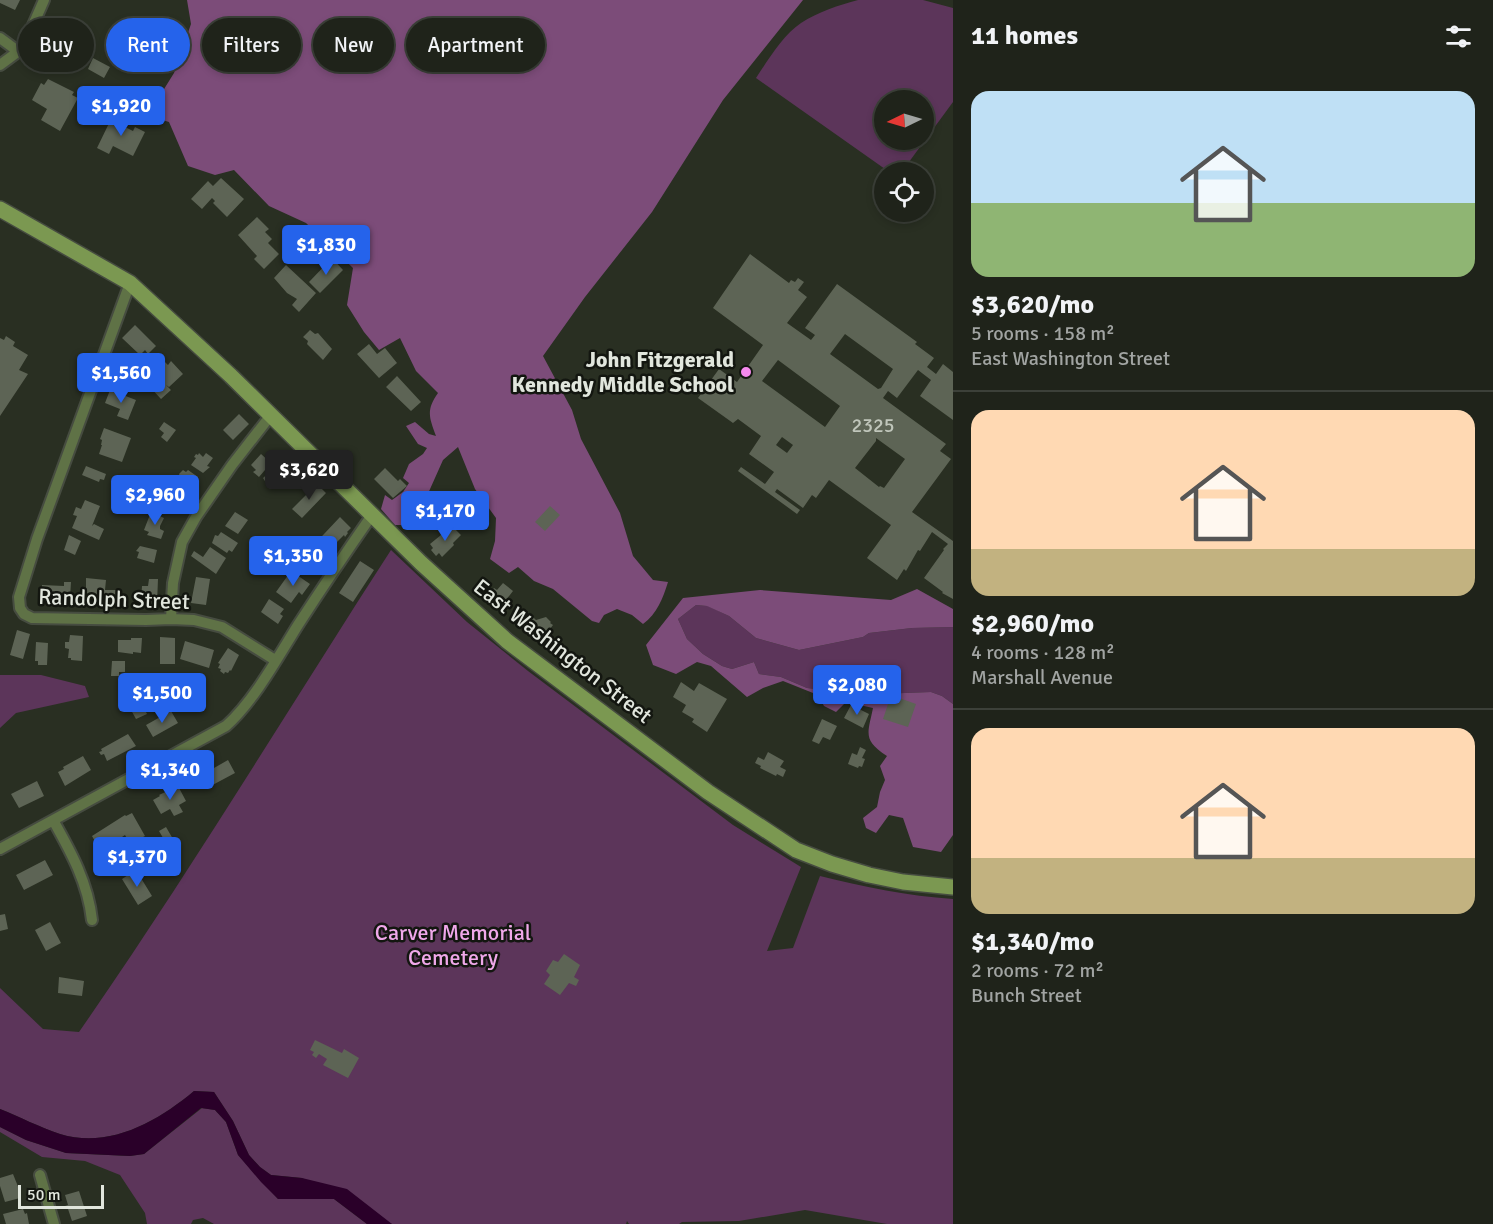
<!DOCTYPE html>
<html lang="en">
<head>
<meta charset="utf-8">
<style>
  body { margin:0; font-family:Signika,sans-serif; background:#272b23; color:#f1f3f6; height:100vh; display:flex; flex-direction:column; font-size:22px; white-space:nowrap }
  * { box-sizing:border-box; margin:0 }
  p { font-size:20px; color:#a1a4a2 }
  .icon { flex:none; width:33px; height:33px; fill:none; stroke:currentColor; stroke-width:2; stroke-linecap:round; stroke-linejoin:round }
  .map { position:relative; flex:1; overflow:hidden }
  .side { display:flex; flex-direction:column; background:#1f231a; width:540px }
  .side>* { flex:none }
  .guide { position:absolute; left:18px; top:18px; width:570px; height:54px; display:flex; gap:12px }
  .needle { width:39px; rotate:265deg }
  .tools { position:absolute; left:874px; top:90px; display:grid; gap:12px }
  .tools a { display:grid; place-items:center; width:60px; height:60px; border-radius:50%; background:#1f231a; box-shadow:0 3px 9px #0003,0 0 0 2px #3c4039; font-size:30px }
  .scale { position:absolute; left:18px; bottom:15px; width:86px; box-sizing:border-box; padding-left:6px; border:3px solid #e1e6dd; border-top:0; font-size:16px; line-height:21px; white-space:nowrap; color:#e1e6dd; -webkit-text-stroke:4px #131610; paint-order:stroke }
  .price { position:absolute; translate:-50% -51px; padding:0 14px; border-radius:6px; background:#2563eb; color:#fff; font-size:20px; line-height:39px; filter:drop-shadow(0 2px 3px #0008) }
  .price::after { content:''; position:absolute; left:50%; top:36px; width:18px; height:14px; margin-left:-9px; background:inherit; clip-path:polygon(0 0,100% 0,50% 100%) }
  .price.on { background:#222; color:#fff }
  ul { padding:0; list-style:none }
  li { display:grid; align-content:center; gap:12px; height:318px; padding:0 18px }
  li+li { border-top:2px solid #3c4039 }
  li span { display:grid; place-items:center; height:186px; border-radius:18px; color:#555 }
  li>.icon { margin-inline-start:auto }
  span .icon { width:108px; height:108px; fill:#fffc; stroke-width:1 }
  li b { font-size:26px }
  h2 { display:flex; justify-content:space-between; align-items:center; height:72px; padding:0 18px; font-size:26px }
  .tag { padding:0 21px; border-radius:27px; background:#1f231a; box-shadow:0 3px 9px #0003,0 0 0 2px #3c4039; font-size:21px; line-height:54px }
  .tag.on { background:#2563eb; color:#fff }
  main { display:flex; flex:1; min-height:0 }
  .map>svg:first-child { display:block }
</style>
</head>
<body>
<main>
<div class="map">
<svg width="953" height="1224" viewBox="0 0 953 1224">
  <rect width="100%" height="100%" fill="#292f22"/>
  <path fill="#5c355a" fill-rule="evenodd" d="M 858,0 L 923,0 L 953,8 L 953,102 L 906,166 L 885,169 L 756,78 C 768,60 783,35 801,23 C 818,12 839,5 858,0 ZM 885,100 L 924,100 L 924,140 L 885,140 Z
    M 391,550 L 467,622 L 528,671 L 733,825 L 801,867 L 767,951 L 793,948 L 820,876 C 864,887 908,896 953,899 L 953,1224 L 887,1224 L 805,1210 L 739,1221 L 682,1222 L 679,1224 L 629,1224 L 627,1221 L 626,1224 L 392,1224 L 302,1178 L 271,1175 L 260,1167 L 249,1155 L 233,1121 L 214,1092 L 194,1091 C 157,1122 109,1149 60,1134 C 39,1127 20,1117 0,1109 L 0,988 L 43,1029 L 79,1032 C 188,875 287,711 391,550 Z
    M 696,605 L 708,606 L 729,616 L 756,638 L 799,650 L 863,637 L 869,633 L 912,628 L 953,627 L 953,704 L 942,696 L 931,692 L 852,695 L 841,692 L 807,688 L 781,677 L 759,674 L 754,662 L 732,669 L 722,666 L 703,654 L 687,639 L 678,619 Z
    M 0,675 L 41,675 L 85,686 L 89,697 L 16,713 L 0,728 Z
    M 202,1108 L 215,1110 L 226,1122 L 238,1155 L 278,1199 L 334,1199 L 367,1224 L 214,1224 L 203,1218 L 193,1220 L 191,1224 L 147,1224 L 145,1213 L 120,1175 L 85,1161 L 42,1157 L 0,1132 L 0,1127 L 26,1140 L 66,1153 L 130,1156 L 144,1154 Z"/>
  <path fill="#7c4c79" d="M 187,0 L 803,0 L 723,100 L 652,212 L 585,297 L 543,356 L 572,410 L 581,439 L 620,513 L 633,556 L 653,580 L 668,582 C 663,598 657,614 643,624 L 632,615 L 617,609 L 604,615 L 599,623 L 592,621 L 553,589 L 534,581 L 518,567 L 509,573 L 490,559 L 495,541 L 496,518 L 475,489 L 458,447 L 443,460 L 414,525 L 395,525 L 381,509 L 385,495 L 392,500 L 403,492 L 409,483 L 403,478 L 409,464 L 423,454 L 427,448 L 418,444 L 406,426 L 415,422 L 429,434 L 436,436 C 429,417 426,410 438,393 L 416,371 L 400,338 L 379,350 L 364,332 L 347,305 L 353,268 L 306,223 L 269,206 L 234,170 L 215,175 L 188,166 L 169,122 L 159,119 L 156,102 L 174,73 L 191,24 Z
    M 917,589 L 953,609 L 953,627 L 912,628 L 869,633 L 863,637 L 799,650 L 756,638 L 729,616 L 707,606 L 696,605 L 678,619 L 687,639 L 703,654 L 722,666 L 732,669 L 754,662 L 759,674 L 781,677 L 807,688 L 841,692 L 852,695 L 931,692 L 942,696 L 953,704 L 953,835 L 941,852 L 913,847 L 903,818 L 889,815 L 876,833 L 866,828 L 863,818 L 877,807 L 880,792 L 885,780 L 880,766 L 887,756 C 862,740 868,733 873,708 L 846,702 L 836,712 L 824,706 L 818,695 L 783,681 L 763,688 L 747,697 L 711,666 L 697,662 L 676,674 L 653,665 L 646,645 L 683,598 L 760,590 L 891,600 Z"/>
  <path fill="#2a0029" d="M 194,1091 L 214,1092 L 233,1121 L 249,1155 L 260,1167 L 271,1175 L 302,1178 L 347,1189 L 392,1224 L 367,1224 L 334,1199 L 278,1199 L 261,1182 L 238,1155 L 226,1122 L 215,1110 L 201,1108 L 144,1154 L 130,1156 L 66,1153 L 26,1140 L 0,1127 L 0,1109 C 20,1117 39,1127 60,1134 C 109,1149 157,1122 194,1091 Z"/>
  <path fill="#5d6455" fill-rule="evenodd" d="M 0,0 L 20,0 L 15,10 L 0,3 Z
    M 93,58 L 110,67 L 104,78 L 88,69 Z
    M 48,79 L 74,92 L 72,95 L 78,98 L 60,131 L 41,120 L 47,109 L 32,100 L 41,83 L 44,85 Z
    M 113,115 L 127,122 L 125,127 L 133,131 L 135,127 L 145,132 L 133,156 L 113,146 L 109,154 L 97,148 Z
    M 221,178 L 244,199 L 227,217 L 213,203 L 215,201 L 212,198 L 202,209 L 191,199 L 208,181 L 213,186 Z
    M 257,217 L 269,229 L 265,232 L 272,239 L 268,243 L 279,254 L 264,269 L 254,259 L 257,256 L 238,235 Z
    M 750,254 L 789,283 L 791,280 L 795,282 L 798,278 L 804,282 L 798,290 L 807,297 L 787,323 L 811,340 L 815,335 L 805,328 L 837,284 L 917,342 L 915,344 L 934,358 L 927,367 L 936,374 L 943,364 L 953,372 L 953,420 L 920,396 L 931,380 L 918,370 L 897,398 L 888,391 L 883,398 L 946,444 L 940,451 L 951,459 L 912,512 L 953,541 L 953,599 L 942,593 L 943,592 L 924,578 L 944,550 L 943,549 L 948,544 L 932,532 L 920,551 L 918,550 L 906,571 L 904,569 L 897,580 L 867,558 L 891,525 L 829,480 L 816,498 L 812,495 L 803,508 L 777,489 L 775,492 L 800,510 L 797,514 L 738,471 L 741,467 L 765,484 L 774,472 L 749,454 L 761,436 L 738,419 L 733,423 L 698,398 L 719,369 L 737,382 L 763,345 L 713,308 ZM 845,334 L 893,369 L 881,388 L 878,389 L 830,354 ZM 778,360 L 840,406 L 825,427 L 762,381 ZM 782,437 L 793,445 L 787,453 L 776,445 ZM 876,438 L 905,459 L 884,488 L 880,486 L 879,487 L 855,468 L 876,441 Z
    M 332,258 L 343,270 L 320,293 L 309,282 Z
    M 286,265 L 316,293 L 299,312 L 292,305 L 297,299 L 287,293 L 274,278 Z
    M 135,325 L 156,346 L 148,354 L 145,350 L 140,355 L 122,338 Z
    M 310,330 L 315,334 L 318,333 L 332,349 L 323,360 L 307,344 L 308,341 L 303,337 Z
    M 6,336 L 15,342 L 13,346 L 28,355 L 19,370 L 28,374 L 0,416 L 0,338 L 4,340 Z
    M 369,344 L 377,354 L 385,348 L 397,363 L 379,378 L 357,354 Z
    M 132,354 L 139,360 L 125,377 L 115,367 L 122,359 L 125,361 Z
    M 156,358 L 160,361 L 162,359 L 168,365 L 171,361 L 183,374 L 169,387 L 166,385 L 171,390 L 161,399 L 149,386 L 156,380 L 146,367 Z
    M 397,376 L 421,402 L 411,411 L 386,387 Z
    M 110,390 L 136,400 L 128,420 L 117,416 L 120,409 L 105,403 Z
    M 239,414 L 249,424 L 233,440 L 223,430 Z
    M 164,422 L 176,430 L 167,442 L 161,437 L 164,433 L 159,429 Z
    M 104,428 L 131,438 L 122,462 L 99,454 L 102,445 L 101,445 L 102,440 L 100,439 Z
    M 199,453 L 203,457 L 206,453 L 213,458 L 207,466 L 210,467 L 203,473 L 191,465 L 196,458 L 194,457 L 196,454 L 198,455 Z
    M 261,454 L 271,463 L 259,477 L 253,472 L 256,470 L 251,465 Z
    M 86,466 L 106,474 L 104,480 L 100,479 L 99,482 L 82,475 Z
    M 275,467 L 283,472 L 286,482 L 284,484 L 282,482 L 275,489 L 273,486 L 270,489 L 263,478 Z
    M 385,468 L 398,481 L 400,479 L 407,486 L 393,498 L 374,479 Z
    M 183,470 L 186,472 L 188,470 L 198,477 L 195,486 L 193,485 L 190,490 L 179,482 L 181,479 L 179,474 Z
    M 317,484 L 326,493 L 302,518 L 292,509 Z
    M 176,485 L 187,493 L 184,502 L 182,501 L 177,507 L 170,503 L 172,500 L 168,497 L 170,494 L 168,493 L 171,492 Z
    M 85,500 L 100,506 L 92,526 L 94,524 L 104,529 L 99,540 L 72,528 L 77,516 L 73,515 L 76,507 L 81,509 Z
    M 550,506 L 560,515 L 545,531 L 535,522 Z
    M 151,512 L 164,518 L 160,526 L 160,529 L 164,531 L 161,539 L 147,535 L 149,532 L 144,530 Z
    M 235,512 L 248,520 L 238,534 L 225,526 Z
    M 340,517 L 351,528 L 347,532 L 348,533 L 345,537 L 344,535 L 318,561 L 308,551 Z
    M 452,526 L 461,535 L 453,543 L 454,545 L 442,557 L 439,553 L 436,556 L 431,550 L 433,548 L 430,544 Z
    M 221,532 L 238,543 L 232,552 L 229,550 L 227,553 L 212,543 L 215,535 L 218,536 Z
    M 69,535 L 81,541 L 75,555 L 64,550 Z
    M 140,546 L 157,550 L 154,563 L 137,558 L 139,552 L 136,551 Z
    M 210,547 L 226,558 L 216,574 L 191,556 L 194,551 L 203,557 Z
    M 360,561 L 374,570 L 353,602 L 339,593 Z
    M 291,571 L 310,584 L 302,595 L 299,592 L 291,603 L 276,592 Z
    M 196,577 L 210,579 L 206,605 L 191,603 Z
    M 86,578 L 106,580 L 105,590 L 120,590 L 119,601 L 86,600 Z
    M 149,579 L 158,579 L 157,604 L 152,603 L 152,605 L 141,602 L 142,586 L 148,586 Z
    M 64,582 L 71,582 L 70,598 L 64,598 L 64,602 L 52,602 L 52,599 L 42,599 L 42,585 L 64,586 Z
    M 503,583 L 513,591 L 499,609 L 489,601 L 494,594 L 491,592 L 494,588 L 497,590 Z
    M 269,599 L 284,609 L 280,614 L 283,616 L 278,624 L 261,612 Z
    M 533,617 L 536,620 L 546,617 L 551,622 L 550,623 L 553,625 L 550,629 L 552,630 L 543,642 L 526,626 Z
    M 17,630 L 30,634 L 23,659 L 10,655 Z
    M 70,635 L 83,636 L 82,661 L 71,660 L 71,658 L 68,658 L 69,649 L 65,648 L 65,642 L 69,642 Z
    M 160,637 L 175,638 L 175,664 L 160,664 Z
    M 131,638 L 142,638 L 141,653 L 133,652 L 133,654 L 118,652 L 118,640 L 131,640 Z
    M 185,641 L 214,650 L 209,668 L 180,659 Z
    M 36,642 L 48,643 L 47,665 L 38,665 L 38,661 L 35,661 Z
    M 228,648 L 239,655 L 231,671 L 230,670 L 228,673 L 225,672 L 224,674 L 220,671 L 221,669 L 218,668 L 220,664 L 218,663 Z
    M 112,661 L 125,661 L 125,672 L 119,672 L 119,676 L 111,676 Z
    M 681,682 L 694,691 L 699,683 L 727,699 L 707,732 L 692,722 L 694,719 L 682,712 L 686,705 L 673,697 Z
    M 891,695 L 916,704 L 908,727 L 883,719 Z
    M 851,705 L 869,714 L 863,728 L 844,718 Z
    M 143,706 L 147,714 L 136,719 L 131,710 Z
    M 171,711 L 178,723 L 153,737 L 146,725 Z
    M 822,719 L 837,726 L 830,740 L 823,737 L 819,744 L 812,741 Z
    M 128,734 L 136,746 L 107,761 L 104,754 L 101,755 L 99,752 L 102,751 L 101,749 Z
    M 860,747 L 866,750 L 862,758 L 865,759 L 862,767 L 859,766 L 858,768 L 848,764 L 852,753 L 857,755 Z
    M 768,752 L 784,761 L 780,767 L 786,770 L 783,777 L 777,774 L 776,776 L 760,768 L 761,766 L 755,763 L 758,757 L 764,760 Z
    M 83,756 L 91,770 L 65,786 L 58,772 L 64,769 L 63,767 Z
    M 228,760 L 235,773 L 207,788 L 200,776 Z
    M 37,781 L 44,796 L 19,808 L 11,794 Z
    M 178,786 L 186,801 L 179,805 L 183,812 L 174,816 L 170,809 L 161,814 L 153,800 L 160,796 L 159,795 Z
    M 132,813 L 145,836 L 130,844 L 125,835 L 122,837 L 125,843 L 114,849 L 111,843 L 99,849 L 92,836 L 125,815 L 126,816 Z
    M 166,827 L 173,839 L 166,843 L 159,831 Z
    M 141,848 L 146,857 L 125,868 L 120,858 Z
    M 45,860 L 53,875 L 24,890 L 16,875 Z
    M 136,870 L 152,896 L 138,905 L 122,879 Z
    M 5,914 L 8,929 L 0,931 L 0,915 Z
    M 50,922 L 61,943 L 46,951 L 35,930 Z
    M 564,954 L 580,965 L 574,977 L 579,980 L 576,986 L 569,983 L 560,995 L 544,984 L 550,975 L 546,971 L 553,960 L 558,962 Z
    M 59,977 L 84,981 L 82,996 L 58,993 Z
    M 315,1040 L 342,1053 L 344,1049 L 359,1058 L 348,1078 L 323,1065 L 327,1059 L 319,1054 L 316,1058 L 312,1055 L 314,1052 L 310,1050 Z
    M 13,1174 L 21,1194 L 19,1195 L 20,1198 L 5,1202 L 0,1186 L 0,1178 Z
    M 79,1191 L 87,1216 L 72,1221 L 68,1209 L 66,1209 L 65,1206 L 68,1205 L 65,1195 Z
    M 23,1209 L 25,1214 L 27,1213 L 29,1224 L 6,1224 L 3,1214 Z"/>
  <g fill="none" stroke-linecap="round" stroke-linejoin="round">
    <defs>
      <path id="minor" d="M 0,38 L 19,52
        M 0,65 L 23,48 L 44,0
        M 130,283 L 37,539 L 19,597 L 20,608 L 24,614 L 32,618 L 146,620 L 171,619 L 194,620 L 222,627 L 275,660
        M 171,619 L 173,583 L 182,542 L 196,517 L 232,465 L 271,415
        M 53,820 C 71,852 88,883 92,920
        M 0,849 L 226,726 C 254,701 278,657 298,625 C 322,588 347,551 372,515
        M 40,1175 L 54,1224"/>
      <path id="secondary" d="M 0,209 L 130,283 L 231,376 L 421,563 L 507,641 L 708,792 L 796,850 L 832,864 L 869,875 L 903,882 L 953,887"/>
    </defs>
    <use href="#minor" stroke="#464c40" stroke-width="14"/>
    <use href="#secondary" stroke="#464c40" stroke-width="18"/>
    <use href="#minor" stroke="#5f7246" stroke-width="10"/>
    <use href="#secondary" stroke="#7b9851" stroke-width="15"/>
  </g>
  <circle fill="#f589ee" stroke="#131610" stroke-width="2" cx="746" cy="372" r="6"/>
  <g text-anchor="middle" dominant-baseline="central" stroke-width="5" stroke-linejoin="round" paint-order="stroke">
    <g font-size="20" fill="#c0c6bb">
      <text x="873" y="425">2325</text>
    </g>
    <g font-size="22" font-weight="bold" fill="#e1e6dd" stroke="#131610" text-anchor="end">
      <text x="734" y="359">John Fitzgerald<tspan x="734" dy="25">Kennedy Middle School</tspan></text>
    </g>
    <g font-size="22" fill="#e1e6dd" stroke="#131610">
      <text transform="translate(114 599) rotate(2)">Randolph Street</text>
      <text transform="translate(563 651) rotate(38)">East Washington Street</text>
    </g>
    <g font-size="22" fill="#f0a8ea" stroke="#131610">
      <text x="453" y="932">Carver Memorial<tspan x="453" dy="25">Cemetery</tspan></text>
    </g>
  </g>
</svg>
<div class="tools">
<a><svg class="needle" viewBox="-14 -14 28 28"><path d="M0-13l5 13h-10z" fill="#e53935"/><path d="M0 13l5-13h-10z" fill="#a1a4a2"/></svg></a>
<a><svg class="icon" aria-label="locate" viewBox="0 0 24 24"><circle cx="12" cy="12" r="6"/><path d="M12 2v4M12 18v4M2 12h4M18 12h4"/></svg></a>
</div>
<div class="scale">50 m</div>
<b class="price" style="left:121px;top:137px">$1,920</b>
<b class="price" style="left:326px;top:276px">$1,830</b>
<b class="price" style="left:121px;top:404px">$1,560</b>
<b class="price on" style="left:309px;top:501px">$3,620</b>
<b class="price" style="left:155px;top:526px">$2,960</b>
<b class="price" style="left:445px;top:542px">$1,170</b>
<b class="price" style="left:293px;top:587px">$1,350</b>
<b class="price" style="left:857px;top:716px">$2,080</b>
<b class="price" style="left:162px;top:724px">$1,500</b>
<b class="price" style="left:170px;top:801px">$1,340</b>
<b class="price" style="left:137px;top:888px">$1,370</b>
<div class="guide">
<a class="tag">Buy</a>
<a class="tag on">Rent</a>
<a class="tag">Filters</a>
<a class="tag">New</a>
<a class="tag">Apartment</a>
</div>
</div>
<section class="side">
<h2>11 homes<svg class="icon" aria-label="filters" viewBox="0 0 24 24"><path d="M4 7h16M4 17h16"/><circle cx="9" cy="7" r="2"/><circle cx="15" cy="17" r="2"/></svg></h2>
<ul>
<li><span style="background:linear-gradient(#bfe0f5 60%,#8fb573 0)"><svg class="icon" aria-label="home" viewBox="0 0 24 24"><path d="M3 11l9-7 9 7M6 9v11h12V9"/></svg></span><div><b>$3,620/mo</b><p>5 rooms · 158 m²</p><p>East Washington Street</p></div></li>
<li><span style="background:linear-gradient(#ffd9b3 75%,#c2b280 0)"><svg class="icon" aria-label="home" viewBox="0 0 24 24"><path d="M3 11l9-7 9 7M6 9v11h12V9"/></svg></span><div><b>$2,960/mo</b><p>4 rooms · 128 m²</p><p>Marshall Avenue</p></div></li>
<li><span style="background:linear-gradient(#ffd9b3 70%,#c2b280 0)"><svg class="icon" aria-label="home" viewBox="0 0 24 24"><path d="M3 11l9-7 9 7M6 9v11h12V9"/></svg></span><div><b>$1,340/mo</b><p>2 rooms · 72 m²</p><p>Bunch Street</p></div></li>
</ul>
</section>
</main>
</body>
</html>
